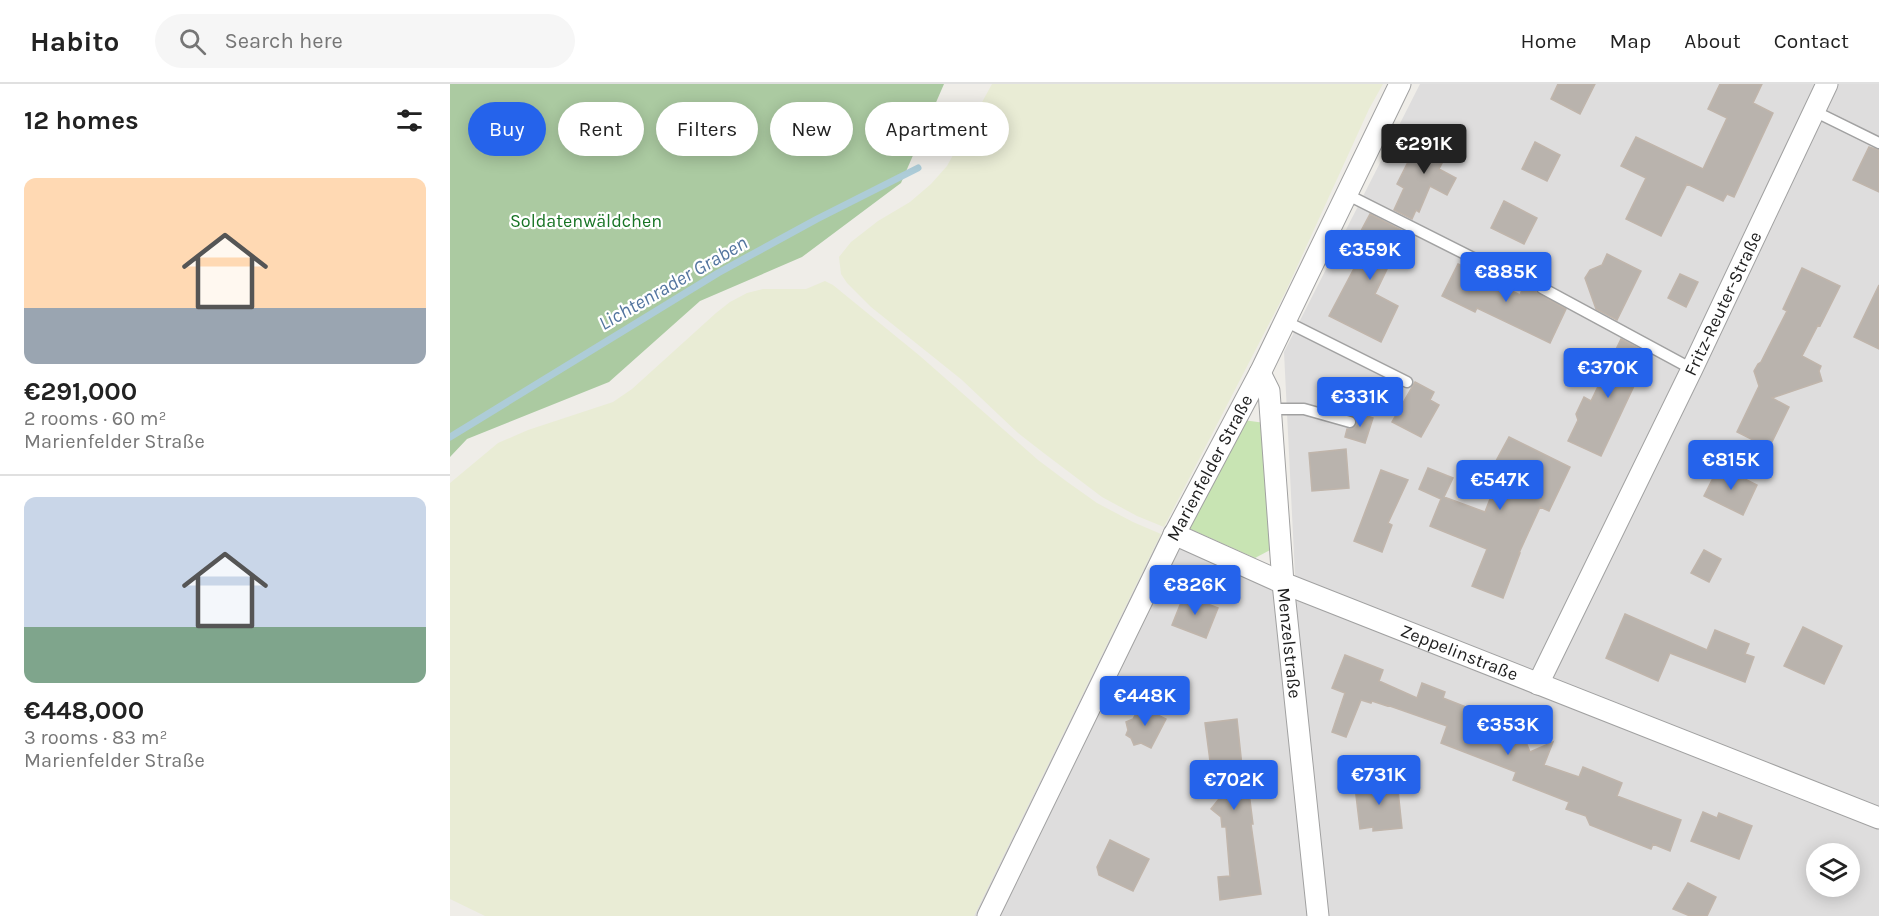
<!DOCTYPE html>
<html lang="en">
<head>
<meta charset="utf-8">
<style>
  body { margin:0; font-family:Karla,sans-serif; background:#f6f6f6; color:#222; height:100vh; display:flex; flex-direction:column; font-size:22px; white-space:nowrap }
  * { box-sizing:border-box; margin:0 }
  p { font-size:20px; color:#767676 }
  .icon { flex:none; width:33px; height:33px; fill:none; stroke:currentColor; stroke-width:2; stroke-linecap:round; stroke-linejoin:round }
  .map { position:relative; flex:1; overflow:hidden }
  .drawer { display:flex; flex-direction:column; background:#fff; width:450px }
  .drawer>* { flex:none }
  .banner { position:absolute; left:18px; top:18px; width:570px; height:54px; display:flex; gap:12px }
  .fabs { position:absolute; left:1356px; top:759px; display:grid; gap:12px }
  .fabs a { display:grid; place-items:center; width:54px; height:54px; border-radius:50%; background:#fff; box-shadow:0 3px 15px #0003; font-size:30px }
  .price { position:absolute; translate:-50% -51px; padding:0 14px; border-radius:6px; background:#2563eb; color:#fff; font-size:20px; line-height:39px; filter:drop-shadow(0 2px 3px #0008) }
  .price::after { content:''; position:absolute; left:50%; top:36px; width:18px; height:14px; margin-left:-9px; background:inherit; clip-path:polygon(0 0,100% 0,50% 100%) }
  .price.on { background:#222; color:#fff }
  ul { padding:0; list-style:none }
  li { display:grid; align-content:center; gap:12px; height:318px; padding:0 24px }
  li+li { border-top:2px solid #e0e0e0 }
  li span { display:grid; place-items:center; height:186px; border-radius:12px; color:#555 }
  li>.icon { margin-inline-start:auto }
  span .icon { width:108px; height:108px; fill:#fffc; stroke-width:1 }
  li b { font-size:26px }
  h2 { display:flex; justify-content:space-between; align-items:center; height:72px; padding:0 24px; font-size:26px }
  .pill { padding:0 21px; border-radius:27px; background:#fff; box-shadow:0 3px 15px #0003; font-size:21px; line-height:54px }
  .pill.on { background:#2563eb; color:#fff }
  header { display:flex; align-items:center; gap:36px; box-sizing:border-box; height:84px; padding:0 30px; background:#fff; border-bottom:2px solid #e0e0e0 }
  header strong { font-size:28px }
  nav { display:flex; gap:33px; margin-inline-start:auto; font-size:21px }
  .search { width:420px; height:54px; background:#f6f6f6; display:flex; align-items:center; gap:15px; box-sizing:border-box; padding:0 21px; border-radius:33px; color:#767676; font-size:22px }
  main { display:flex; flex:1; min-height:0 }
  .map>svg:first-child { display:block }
</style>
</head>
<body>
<header>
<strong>Habito</strong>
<div class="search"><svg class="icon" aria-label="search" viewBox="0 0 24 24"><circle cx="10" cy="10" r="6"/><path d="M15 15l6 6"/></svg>Search here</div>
<nav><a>Home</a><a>Map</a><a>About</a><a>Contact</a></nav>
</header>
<main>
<section class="drawer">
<h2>12 homes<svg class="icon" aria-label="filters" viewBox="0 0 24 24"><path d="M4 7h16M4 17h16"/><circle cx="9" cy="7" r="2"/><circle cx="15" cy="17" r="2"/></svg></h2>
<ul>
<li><span style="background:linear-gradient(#ffd9b3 70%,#9aa5b1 0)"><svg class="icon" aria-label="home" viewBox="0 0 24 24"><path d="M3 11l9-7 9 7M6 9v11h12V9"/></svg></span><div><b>€291,000</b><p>2 rooms · 60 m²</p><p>Marienfelder Straße</p></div></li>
<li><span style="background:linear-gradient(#c9d6e8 70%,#7fa58c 0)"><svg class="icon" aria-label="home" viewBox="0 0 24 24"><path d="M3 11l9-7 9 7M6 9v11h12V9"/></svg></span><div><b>€448,000</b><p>3 rooms · 83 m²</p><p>Marienfelder Straße</p></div></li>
</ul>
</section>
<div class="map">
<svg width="1429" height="832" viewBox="0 0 1429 832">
  <rect width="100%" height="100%" fill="#efede8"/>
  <path fill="#dedddd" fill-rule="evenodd" d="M 970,0 L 1429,0 L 1429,832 L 524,832 L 711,450 L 822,499 L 845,491 L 834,268 ZM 1366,770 L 1400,770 L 1400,802 L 1366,802 Z"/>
  <path fill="#e9ecd5" d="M 542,0 L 933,0 L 919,25 L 836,207 L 714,443 L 687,432 L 652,413 L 595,370 L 568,349 L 512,296 L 421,223 L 397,199 L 391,190 L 389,173 L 401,158 L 428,137 L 460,118 L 481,100 L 497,82 Z
    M 375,197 L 383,201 L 470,272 L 588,376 L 616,397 L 647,419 L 683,438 L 711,450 L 524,832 L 35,832 L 0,815 L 0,399 L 48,359 L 78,346 L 163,318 L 182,305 L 266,229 L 280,218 L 297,209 L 313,205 L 356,205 Z"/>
  <path fill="#c8e4b3" d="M 793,336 L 815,339 L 822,465 L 805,474 L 738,444 Z"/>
  <path fill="#abcaa1" d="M 0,0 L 494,0 L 451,99 L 352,173 L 250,217 L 159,298 L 17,355 L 0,373 Z"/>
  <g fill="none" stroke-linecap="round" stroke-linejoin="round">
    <path stroke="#adccd8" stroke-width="7" d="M 0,353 L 268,189 L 367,135 L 468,84"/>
  </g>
  <path fill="#b9b3ad" stroke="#c0b5ab" stroke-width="1.5" d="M 1108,0 L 1145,0 L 1130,30 L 1101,15 Z
    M 1270,0 L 1312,0 L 1303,19 L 1323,29 L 1284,113 L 1277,110 L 1273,117 L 1237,100 L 1211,152 L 1176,135 L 1196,94 L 1171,82 L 1186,53 L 1253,85 L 1277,34 L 1258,25 Z
    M 979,46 L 1003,58 L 989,85 L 1006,94 L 997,111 L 980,102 L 969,128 L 966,126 L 962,135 L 944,126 L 954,104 L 947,100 L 961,72 L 965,74 Z
    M 1085,58 L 1110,71 L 1097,97 L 1072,85 Z
    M 1419,63 L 1429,66 L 1429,108 L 1403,96 Z
    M 1054,117 L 1087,134 L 1074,160 L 1041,144 Z
    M 920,130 L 955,148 L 925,210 L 948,222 L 931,258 L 879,232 L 909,175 L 912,166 L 903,162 Z
    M 1157,170 L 1191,187 L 1167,236 L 1146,225 L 1135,194 L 1140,186 L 1152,181 Z
    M 1008,180 L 1070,211 L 1074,201 L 1116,225 L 1100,259 L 1027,224 L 1025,228 L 992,212 Z
    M 1352,184 L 1390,202 L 1370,242 L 1368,241 L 1352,272 L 1371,282 L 1369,287 L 1372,297 L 1322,314 L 1339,323 L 1319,364 L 1287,348 L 1309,302 L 1304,287 L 1308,280 L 1311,278 L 1337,227 L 1333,225 Z
    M 1230,190 L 1248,198 L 1236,223 L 1218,214 Z
    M 1429,201 L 1429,265 L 1404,253 Z
    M 1171,255 L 1199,270 L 1151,372 L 1118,357 L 1128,336 L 1126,330 L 1134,313 L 1141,317 Z
    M 965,298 L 984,308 L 980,316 L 989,321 L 971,353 L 942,338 Z
    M 903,327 L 923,334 L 915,359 L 895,353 L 897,345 L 902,345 L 907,341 L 907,336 L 902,331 Z
    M 1059,353 L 1120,383 L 1099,427 L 1090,423 L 1069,469 L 1070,469 L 1053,514 L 1022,502 L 1037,465 L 980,442 L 991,415 L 969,405 L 978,384 L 1003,394 L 994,413 L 1035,428 L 1053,381 L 1046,377 Z
    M 896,365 L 899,404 L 862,407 L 859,369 Z
    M 1275,385 L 1307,401 L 1293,431 L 1254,412 L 1266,388 Z
    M 931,386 L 958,396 L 938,439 L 942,441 L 932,468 L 904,457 Z
    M 1254,466 L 1271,475 L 1259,498 L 1241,489 Z
    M 734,511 L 768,524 L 756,554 L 722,541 Z
    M 1175,530 L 1257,566 L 1265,546 L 1299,560 L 1295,570 L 1304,573 L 1295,598 L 1220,569 L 1208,597 L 1156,574 Z
    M 1353,543 L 1392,562 L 1374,600 L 1334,582 Z
    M 895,571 L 933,586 L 929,597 L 967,614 L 972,599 L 995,608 L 993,614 L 1044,634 L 1040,644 L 1076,658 L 1080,668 L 1103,658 L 1094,681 L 1129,693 L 1133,683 L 1172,699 L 1167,712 L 1231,736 L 1220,767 L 1203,760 L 1201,765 L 1140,741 L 1136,732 L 1116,725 L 1119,718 L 1063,696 L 1066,688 L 991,659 L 997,642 L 937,621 L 937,622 L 922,617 L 921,619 L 911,616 L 896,653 L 882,648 L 895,609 L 882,604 Z
    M 690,622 L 716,635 L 701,664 L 691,659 L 684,661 L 681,654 L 676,651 L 678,646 L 676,638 L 683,635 Z
    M 787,635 L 794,701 L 798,701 L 803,740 L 801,740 L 811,810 L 770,816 L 768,793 L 780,792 L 776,743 L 772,743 L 771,733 L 761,725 L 769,715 L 764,677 L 760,677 L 755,639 Z
    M 947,697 L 952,744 L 923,747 L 923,743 L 910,745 L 905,703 Z
    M 1253,728 L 1267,734 L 1269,729 L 1302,742 L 1289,775 L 1241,757 Z
    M 660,756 L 699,775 L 683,807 L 649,791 L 647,783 Z
    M 1238,799 L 1266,813 L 1257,832 L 1240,832 L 1223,825 Z"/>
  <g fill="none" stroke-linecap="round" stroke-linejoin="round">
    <defs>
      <path id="service" d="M 1364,27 L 1429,59
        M 896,110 L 1043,184
        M 1092,204 L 1242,285
        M 835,237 L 957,298
        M 821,325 L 854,325 L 900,338"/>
      <g id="minor">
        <path id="s1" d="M 810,289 L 819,307 L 833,499 L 868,832"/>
        <path id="s2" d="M 724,450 L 833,499 L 1429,734"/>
        <path id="s3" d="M 1088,600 L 1242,285 L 1377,0"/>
        <path id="s4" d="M 538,832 L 723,453 L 810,289 L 950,0"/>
      </g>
    </defs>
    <use href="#service" stroke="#a1a1a1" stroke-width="13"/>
    <use href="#minor" stroke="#a1a1a1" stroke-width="23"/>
    <use href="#service" stroke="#fff" stroke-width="10"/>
    <use href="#minor" stroke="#fff" stroke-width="21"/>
  </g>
  <g text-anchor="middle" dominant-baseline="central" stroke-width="4.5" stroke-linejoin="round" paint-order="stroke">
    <g font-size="18" fill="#187425" stroke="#fff">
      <text x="136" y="137">Soldatenwäldchen</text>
    </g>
    <g font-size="18" fill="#202020" stroke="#fff">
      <text stroke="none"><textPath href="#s3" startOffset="423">Fritz-Reuter-Straße</textPath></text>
      <text stroke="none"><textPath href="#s4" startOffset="500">Marienfelder Straße</textPath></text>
      <text stroke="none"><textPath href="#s1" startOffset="273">Menzelstraße</textPath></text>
      <text stroke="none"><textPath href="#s2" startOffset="309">Zeppelinstraße</textPath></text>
    </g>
    <g font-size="20" font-style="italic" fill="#53759f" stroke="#fff">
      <text transform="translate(223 199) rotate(-30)">Lichtenrader Graben</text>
    </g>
  </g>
</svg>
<div class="fabs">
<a><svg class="icon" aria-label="layers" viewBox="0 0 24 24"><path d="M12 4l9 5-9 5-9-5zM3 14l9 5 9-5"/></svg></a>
</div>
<b class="price on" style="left:974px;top:91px">€291K</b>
<b class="price" style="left:920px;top:197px">€359K</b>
<b class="price" style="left:1056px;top:219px">€885K</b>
<b class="price" style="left:1158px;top:315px">€370K</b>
<b class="price" style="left:910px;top:344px">€331K</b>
<b class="price" style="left:1281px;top:407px">€815K</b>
<b class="price" style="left:1050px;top:427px">€547K</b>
<b class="price" style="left:745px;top:532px">€826K</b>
<b class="price" style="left:695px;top:643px">€448K</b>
<b class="price" style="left:1058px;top:672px">€353K</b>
<b class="price" style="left:929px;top:722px">€731K</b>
<b class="price" style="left:784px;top:727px">€702K</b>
<div class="banner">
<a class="pill on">Buy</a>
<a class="pill">Rent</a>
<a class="pill">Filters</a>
<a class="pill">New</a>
<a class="pill">Apartment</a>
</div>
</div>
</main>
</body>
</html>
